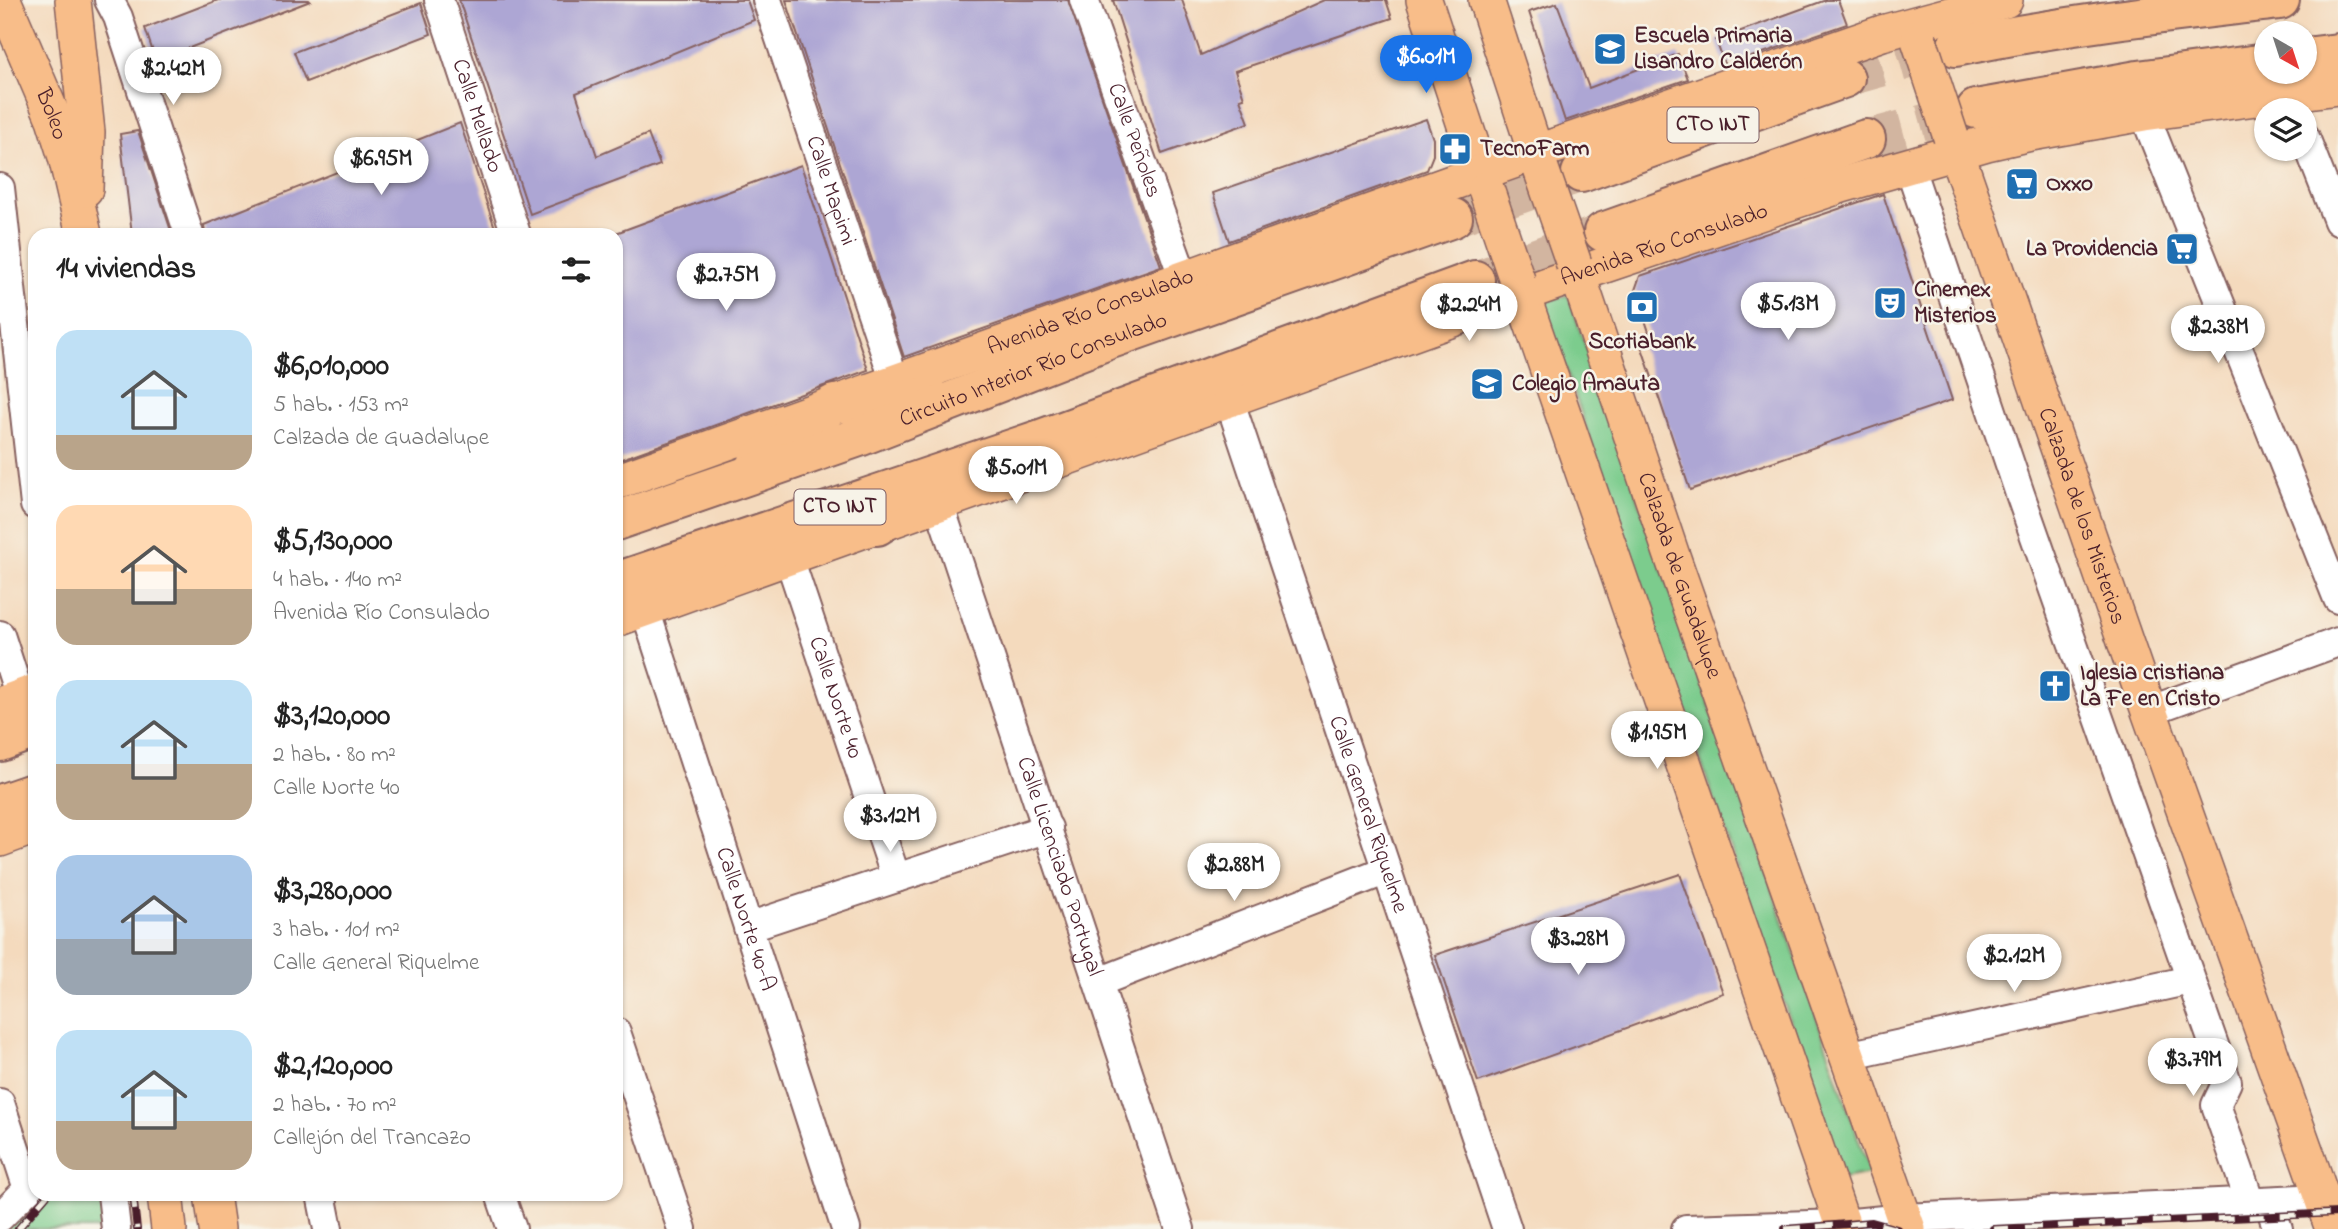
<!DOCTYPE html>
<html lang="es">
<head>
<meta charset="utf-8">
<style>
  body { margin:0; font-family:"Indie Flower",sans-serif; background:#f2f2f2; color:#222; height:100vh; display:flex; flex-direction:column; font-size:26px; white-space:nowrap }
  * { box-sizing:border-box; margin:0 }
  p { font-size:23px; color:#767676 }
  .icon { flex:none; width:38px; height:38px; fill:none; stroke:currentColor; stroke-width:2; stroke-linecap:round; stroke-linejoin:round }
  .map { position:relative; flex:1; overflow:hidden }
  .sheet { position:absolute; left:28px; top:228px; width:595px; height:973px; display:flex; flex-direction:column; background:#fff; border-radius:21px; box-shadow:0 2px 5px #0004 }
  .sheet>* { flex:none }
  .needle { width:46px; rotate:141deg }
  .tools { position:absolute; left:2254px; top:21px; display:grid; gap:14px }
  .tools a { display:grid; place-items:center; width:63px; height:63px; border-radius:50%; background:#fff; box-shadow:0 2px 5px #0004; font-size:35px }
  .price { position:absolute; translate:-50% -60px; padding:0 16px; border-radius:24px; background:#fff; color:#222; font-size:23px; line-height:46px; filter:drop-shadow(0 2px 4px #0008) }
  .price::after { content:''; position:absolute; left:50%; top:42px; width:21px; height:16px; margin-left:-10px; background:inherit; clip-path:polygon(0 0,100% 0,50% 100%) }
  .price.active { background:#1a73e8; color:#fff }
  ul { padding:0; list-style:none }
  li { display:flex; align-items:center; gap:21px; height:175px; padding:0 28px }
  li span { display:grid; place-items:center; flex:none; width:196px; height:140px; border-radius:21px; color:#555 }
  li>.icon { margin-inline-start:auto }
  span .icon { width:84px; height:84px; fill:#fffc; stroke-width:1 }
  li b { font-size:30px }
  h2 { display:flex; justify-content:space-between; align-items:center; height:84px; padding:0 28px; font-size:30px }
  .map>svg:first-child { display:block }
</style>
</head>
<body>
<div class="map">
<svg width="2338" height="1229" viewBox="0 0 2338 1229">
  <rect width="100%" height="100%" fill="#f7f3e8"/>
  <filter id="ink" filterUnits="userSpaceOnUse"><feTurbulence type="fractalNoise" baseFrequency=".0143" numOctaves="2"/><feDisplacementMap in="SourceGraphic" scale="14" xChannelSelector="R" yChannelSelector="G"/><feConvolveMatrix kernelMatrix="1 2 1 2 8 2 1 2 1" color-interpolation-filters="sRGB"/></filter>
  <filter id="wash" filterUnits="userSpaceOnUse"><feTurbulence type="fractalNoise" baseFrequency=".00686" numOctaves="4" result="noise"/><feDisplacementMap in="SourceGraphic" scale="28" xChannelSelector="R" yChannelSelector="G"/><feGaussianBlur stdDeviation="1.57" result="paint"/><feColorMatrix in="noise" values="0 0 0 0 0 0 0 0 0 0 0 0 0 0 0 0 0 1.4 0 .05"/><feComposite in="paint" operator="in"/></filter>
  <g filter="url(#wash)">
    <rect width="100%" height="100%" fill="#f4dabd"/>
    <path fill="#7ccc8d" stroke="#63765c" stroke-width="2" d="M 1568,295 L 1870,1173 L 1844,1178 L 1543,302 Z
      M 37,1194 L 102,1194 L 105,1229 L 3,1229 Z"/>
    <g id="blocks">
      <path fill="#ada6d4" d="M 218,0 L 309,0 L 310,1 L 156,61 L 145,28 Z
        M 459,0 L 747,0 L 754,20 L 576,93 L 597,156 L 648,134 L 660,165 L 530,214 Z
        M 786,0 L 1068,0 L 1161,266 L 904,357 Z
        M 1113,0 L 1182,0 L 1201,55 L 1324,0 L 1386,0 L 1392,18 L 1235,71 L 1244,98 L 1240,99 L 1249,123 L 1162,154 Z
        M 1826,0 L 1838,0 L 1847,24 L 1725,66 L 1716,40 Z
        M 421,3 L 431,34 L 306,82 L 294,52 Z
        M 1557,3 L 1589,88 L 1678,54 L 1688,79 L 1565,121 L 1529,12 Z
        M 1426,119 L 1433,139 L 1433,155 L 1427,170 L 1229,241 L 1213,193 Z
        M 460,123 L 497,234 L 205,234 L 204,225 Z
        M 138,131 L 172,234 L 132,234 L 120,134 Z
        M 801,165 L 868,370 L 616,461 L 616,233 Z
        M 1883,194 L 1952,400 L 1690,490 L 1639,339 L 1650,335 L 1635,290 L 1640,276 Z
        M 1680,874 L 1723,993 L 1478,1082 L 1435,955 Z"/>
    </g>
  </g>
  <g filter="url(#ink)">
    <use href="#blocks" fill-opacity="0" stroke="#86605e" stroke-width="2"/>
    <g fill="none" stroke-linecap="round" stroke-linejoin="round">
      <path stroke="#d2b5a0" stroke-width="38" stroke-dasharray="38 19" stroke-linecap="butt" d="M 1845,78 L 1956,47
        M 1866,139 L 1976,109
        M 1453,218 L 1579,174
        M 1475,280 L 1601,233"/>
      <defs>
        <g id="minor">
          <path d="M 109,0 L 118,17 L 189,234"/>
          <path id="s1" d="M 439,0 L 516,234"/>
          <path id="s2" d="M 767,0 L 895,382"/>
          <path id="s3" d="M 1084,0 L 1184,279"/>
          <path d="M 2144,113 L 2338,599"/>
          <path d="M 2305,137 L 2338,221"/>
          <path d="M 1909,165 L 2020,494 L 2227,1082 L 2216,1105 L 2250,1202"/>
          <path d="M 0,188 L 35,505"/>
          <path id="s4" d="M 1229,399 L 1507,1229"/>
          <path id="s5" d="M 939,504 L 1180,1229"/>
          <path id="s6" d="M 789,558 L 896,878"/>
          <path id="s7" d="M 645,609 L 846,1229"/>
          <path d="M 0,635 L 20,697"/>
          <path d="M 2149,711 L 2338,642"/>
          <path d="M 748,927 L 1048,828"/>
          <path d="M 1099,982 L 1387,870"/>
          <path d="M 616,1032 L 682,1229"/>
          <path d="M 1847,1056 L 2190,980"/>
          <path d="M 0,1103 L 28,1189"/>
          <path d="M 112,1194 L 116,1229"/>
          <path d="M 321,1194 L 328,1229"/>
          <path d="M 500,1194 L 512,1229"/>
          <path d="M 2268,1201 L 2278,1229"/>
          <path d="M 0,1217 L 28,1189 L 35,1175"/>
          <path d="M 1686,1229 L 1842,1224 L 1904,1218 L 2322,1198"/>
        </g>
        <g id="major">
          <path id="s8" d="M 3,0 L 54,119 L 66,157 L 84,234"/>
          <path d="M 73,0 L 87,132 L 85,189"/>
          <path d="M 1424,0 L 1486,189"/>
          <path d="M 1486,0 L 1541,169"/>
          <path id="s9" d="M 1951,137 L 2149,711 L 2333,1229"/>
          <path id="s10" d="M 1574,264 L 1671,553 L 1908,1229"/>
          <path d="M 1518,283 L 1844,1229"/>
          <path id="s11" d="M 616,482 L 1535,153 L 1882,33 L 2005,0"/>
          <path id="s12" d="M 616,619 L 1578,274 L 1842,185 L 1987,143 L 2031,133 L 2144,113 L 2338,87"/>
          <path d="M 0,705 L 35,692"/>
          <path d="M 0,839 L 35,826"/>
          <path d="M 165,1194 L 169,1229"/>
          <path d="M 212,1194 L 217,1229"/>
        </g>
        <g id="highway">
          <path d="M 1956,47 C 2064,24 2172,13 2280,0"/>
          <path d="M 2305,57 L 2338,53"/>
          <path d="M 1976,109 L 2138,80 L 2266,63"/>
          <path d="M 1581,173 L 1845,78"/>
          <path d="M 1603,232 L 1866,139"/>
          <path d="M 758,461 L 834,404 L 930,397"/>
          <path id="s13" d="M 616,521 L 859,437 L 1108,340 L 1453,218"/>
          <path d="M 817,526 L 877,526 L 932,491"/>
          <path d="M 616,582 L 1038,440 L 1475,280"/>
          <path d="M 0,742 L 35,729"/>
          <path d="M 0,804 L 35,792"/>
        </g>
      </defs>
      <use href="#minor" stroke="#86605e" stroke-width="32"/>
      <use href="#major" stroke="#86605e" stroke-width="38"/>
      <use href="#highway" stroke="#86605e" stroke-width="42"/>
      <use href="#minor" stroke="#fff" stroke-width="28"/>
      <use href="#major" stroke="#f8bd89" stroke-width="35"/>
      <use href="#highway" stroke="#f8bd89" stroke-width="38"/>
      <defs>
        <path id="rail" d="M 133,1194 L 137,1229
          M 18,1229 L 48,1194
          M 1785,1229 L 1872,1222 L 1897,1229
          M 1993,1229 L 2338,1213"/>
      </defs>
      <use href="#rail" stroke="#4a1f2b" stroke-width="8"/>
      <use href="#rail" stroke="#f7f3e8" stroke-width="5" stroke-dasharray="16" stroke-linecap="butt"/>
      <defs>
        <path id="major-bridge" d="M 1919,40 L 1951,137
          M 1541,169 L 1574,264
          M 1486,189 L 1518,283"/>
      </defs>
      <use href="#major-bridge" stroke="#86605e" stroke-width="38" stroke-linecap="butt"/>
      <use href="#major-bridge" stroke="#f8bd89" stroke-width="35"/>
    </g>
  </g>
  <defs>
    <symbol id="school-square" viewBox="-11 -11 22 22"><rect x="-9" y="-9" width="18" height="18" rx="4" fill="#1f6fb2" stroke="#f7f3e8"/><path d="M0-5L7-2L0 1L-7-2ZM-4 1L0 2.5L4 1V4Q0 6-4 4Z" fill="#fff"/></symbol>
    <symbol id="pharmacy-square" viewBox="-11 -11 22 22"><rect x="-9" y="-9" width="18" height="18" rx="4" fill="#1f6fb2" stroke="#f7f3e8"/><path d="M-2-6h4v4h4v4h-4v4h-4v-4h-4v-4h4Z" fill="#fff"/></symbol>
    <symbol id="supermarket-square" viewBox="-11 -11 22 22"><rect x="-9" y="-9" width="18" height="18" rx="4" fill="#1f6fb2" stroke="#f7f3e8"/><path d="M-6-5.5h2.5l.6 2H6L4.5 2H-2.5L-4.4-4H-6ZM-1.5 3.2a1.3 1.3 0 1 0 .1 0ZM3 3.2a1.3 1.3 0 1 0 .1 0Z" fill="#fff"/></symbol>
    <symbol id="theatre-square" viewBox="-11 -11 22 22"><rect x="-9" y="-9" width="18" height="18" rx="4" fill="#1f6fb2" stroke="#f7f3e8"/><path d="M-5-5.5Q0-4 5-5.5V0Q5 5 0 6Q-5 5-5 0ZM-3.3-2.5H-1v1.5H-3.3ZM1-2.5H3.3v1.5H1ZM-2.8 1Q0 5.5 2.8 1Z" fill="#fff"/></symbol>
    <symbol id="bank-square" viewBox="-11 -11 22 22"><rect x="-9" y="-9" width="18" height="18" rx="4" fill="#1f6fb2" stroke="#f7f3e8"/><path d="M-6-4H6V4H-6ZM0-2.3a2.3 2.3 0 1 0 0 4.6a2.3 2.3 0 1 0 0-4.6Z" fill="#fff"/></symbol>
    <symbol id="church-square" viewBox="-11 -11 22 22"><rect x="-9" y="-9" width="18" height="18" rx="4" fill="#1f6fb2" stroke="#f7f3e8"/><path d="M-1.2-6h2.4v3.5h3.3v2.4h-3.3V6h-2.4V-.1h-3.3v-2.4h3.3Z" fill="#fff"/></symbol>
  </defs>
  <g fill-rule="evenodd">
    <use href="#school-square" x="1591" y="30" width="38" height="38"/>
    <use href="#pharmacy-square" x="1436" y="130" width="38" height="38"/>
    <use href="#supermarket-square" x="2003" y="165" width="38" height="38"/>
    <use href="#supermarket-square" x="2163" y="230" width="38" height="38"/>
    <use href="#theatre-square" x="1871" y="284" width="38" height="38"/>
    <use href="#bank-square" x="1623" y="288" width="38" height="38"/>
    <use href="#school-square" x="1468" y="365" width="38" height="38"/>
    <use href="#church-square" x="2036" y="667" width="38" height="38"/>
  </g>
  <g text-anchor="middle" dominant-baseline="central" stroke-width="5" stroke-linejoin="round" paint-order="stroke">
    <g fill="#f7f3e8" stroke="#7e5f64" stroke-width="2">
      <rect x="1667.5" y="107.5" width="91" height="35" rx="5"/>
      <rect x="794.5" y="489.5" width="91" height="35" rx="5"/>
    </g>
    <g font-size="21" font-weight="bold" fill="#4a1f2b">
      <text x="1713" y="125">CTO INT</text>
      <text x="840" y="507">CTO INT</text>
    </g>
    <g font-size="23" font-weight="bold" fill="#4a1f2b" stroke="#f7f3e8" text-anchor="start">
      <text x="1634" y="36">Escuela Primaria<tspan x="1634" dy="26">Lisandro Calderón</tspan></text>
      <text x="1480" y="149">TecnoFarm</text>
      <text x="2046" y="184">Oxxo</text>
      <text x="2158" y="249" text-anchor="end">La Providencia</text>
      <text x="1914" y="290">Cinemex<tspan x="1914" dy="26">Misterios</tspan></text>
      <text x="1642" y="342" text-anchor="middle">Scotiabank</text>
      <text x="1512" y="384">Colegio Amauta</text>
      <text x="2080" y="673">Iglesia cristiana<tspan x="2080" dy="26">La Fe en Cristo</tspan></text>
    </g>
    <g font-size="23" fill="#4a1f2b" stroke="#f7f3e8">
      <text stroke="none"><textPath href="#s8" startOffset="124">Boleo</textPath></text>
      <text stroke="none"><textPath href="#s1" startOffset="122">Calle Mellado</textPath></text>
      <text stroke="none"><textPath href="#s3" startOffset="149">Calle Peñoles</textPath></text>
      <text stroke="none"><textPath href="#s2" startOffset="201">Calle Mapimi</textPath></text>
      <text stroke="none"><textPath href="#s12" startOffset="1113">Avenida Río Consulado</textPath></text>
      <text stroke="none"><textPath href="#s11" startOffset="504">Avenida Río Consulado</textPath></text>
      <text stroke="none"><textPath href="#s13" startOffset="444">Circuito Interior Río Consulado</textPath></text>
      <text stroke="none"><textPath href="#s9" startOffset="401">Calzada de los Misterios</textPath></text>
      <text stroke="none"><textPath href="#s10" startOffset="329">Calzada de Guadalupe</textPath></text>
      <text stroke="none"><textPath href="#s6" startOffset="147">Calle Norte 40</textPath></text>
      <text stroke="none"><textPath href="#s4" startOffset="438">Calle General Riquelme</textPath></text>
      <text stroke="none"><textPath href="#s5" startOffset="382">Calle Licenciado Portugal</textPath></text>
      <text stroke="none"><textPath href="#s7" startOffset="326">Calle Norte 40-A</textPath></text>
    </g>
  </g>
</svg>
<div class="tools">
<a><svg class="needle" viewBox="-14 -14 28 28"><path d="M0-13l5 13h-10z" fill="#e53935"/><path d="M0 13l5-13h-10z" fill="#767676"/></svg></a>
<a><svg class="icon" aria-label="layers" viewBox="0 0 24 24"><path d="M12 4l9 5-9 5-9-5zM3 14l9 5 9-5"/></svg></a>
</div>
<b class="price active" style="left:1426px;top:95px">$6.01M</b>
<b class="price" style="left:173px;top:107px">$2.42M</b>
<b class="price" style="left:381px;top:197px">$6.95M</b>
<b class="price" style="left:726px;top:313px">$2.75M</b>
<b class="price" style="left:1788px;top:342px">$5.13M</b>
<b class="price" style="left:1469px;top:343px">$2.24M</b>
<b class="price" style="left:2218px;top:365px">$2.38M</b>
<b class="price" style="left:1016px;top:506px">$5.01M</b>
<b class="price" style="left:1657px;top:771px">$1.95M</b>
<b class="price" style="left:890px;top:854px">$3.12M</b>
<b class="price" style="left:1234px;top:903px">$2.88M</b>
<b class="price" style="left:1578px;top:977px">$3.28M</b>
<b class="price" style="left:2014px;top:994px">$2.12M</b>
<b class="price" style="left:2193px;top:1098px">$3.79M</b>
<section class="sheet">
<h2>14 viviendas<svg class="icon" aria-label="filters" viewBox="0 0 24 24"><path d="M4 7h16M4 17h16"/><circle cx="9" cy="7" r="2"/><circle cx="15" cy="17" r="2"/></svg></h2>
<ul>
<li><span style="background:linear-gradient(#bfe0f5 75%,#b9a48a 0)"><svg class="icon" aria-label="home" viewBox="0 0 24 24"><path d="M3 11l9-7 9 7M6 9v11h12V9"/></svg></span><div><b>$6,010,000</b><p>5 hab. · 153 m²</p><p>Calzada de Guadalupe</p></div></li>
<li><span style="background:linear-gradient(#ffd9b3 60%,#b9a48a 0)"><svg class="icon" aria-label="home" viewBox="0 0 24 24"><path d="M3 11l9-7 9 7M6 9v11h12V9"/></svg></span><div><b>$5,130,000</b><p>4 hab. · 140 m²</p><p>Avenida Río Consulado</p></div></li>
<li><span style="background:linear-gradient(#bfe0f5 60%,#b9a48a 0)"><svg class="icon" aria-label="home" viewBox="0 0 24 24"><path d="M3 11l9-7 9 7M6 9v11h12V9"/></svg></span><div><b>$3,120,000</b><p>2 hab. · 80 m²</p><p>Calle Norte 40</p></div></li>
<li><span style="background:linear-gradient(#a9c7e8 60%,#9aa5b1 0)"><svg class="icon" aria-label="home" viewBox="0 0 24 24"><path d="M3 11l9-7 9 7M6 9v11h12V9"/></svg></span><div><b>$3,280,000</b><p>3 hab. · 101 m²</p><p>Calle General Riquelme</p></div></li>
<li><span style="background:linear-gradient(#bfe0f5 65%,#b9a48a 0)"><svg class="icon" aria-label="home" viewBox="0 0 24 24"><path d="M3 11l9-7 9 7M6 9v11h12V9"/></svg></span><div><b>$2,120,000</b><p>2 hab. · 70 m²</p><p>Callejón del Trancazo</p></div></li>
</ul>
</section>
</div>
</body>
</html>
